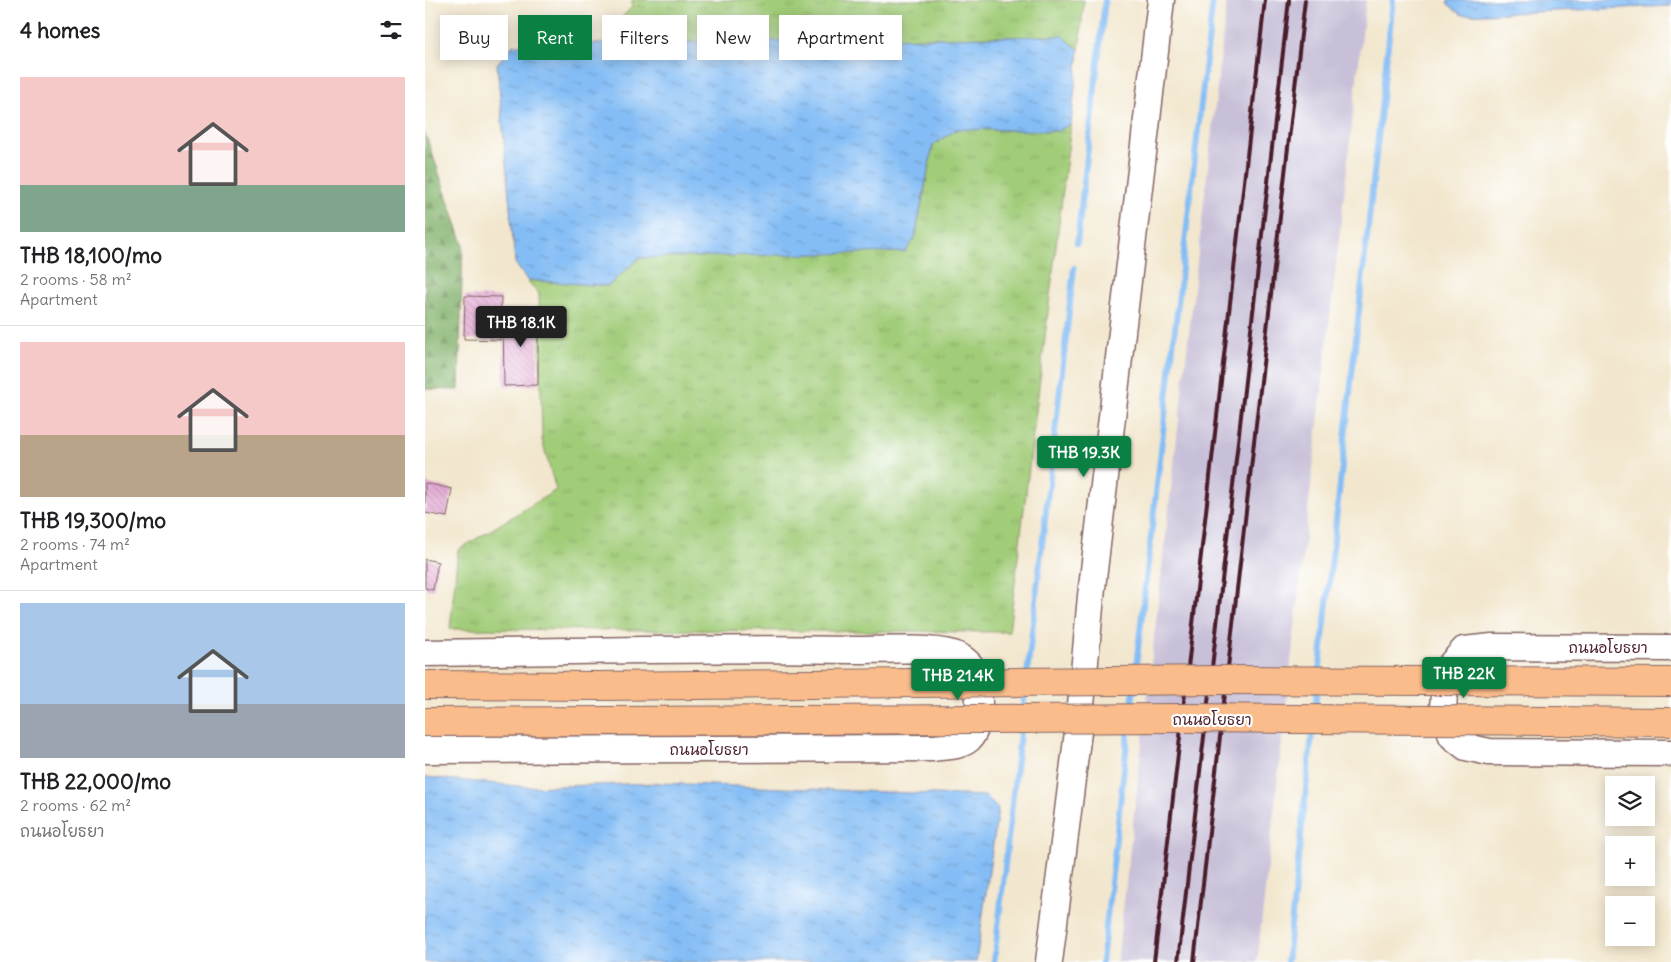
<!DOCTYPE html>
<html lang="en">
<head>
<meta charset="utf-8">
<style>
  body { margin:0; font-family:Delius,"Playpen Sans Thai",sans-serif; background:#f2f2f2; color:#202124; height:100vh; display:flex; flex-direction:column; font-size:19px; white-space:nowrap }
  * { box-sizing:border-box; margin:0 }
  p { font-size:16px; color:#757577 }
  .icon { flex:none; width:28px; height:28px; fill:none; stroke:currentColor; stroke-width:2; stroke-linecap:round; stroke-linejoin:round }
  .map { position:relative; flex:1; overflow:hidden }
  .panel { display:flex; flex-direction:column; background:#fff; width:425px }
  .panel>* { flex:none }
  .guide { position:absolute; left:15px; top:15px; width:475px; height:45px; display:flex; gap:10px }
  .fabs { position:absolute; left:1180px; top:776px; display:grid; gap:10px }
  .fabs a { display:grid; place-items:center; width:50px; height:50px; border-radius:0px; background:#fff; box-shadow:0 2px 12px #0003; font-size:25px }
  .price { position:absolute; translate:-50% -42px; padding:0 11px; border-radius:5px; background:#0b8043; color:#fff; font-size:16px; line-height:32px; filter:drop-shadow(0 1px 2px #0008) }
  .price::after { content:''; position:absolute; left:50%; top:30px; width:15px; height:11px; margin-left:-8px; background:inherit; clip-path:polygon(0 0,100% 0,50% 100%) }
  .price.current { background:#222; color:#fff }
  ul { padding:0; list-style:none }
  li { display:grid; align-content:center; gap:10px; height:265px; padding:0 20px }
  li+li { border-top:1px solid #e0e0e0 }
  li span { display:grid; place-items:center; height:155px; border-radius:0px; color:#555 }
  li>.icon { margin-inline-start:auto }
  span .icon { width:90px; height:90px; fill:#fffc; stroke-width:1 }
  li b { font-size:21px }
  h2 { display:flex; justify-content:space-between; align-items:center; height:60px; padding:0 20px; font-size:21px }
  .pill { padding:0 18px; border-radius:0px; background:#fff; box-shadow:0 2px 12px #0003; font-size:18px; line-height:45px }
  .pill.current { background:#0b8043; color:#fff }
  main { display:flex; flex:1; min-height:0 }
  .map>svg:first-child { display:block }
</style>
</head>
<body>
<main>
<section class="panel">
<h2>4 homes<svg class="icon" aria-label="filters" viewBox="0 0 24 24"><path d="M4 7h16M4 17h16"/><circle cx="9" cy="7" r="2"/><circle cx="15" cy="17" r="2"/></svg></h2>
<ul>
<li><span style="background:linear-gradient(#f6c9c9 70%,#7fa58c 0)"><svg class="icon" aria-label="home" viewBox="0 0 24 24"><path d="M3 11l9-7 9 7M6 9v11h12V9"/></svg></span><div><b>THB 18,100/mo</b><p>2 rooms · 58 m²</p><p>Apartment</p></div></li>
<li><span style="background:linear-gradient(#f6c9c9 60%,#b9a48a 0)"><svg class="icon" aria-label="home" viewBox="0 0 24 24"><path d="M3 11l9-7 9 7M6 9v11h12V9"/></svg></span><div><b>THB 19,300/mo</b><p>2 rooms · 74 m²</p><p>Apartment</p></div></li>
<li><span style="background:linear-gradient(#a9c7e8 65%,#9aa5b1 0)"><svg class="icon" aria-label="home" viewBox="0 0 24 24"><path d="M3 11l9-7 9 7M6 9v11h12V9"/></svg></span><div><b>THB 22,000/mo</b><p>2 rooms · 62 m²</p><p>ถนนอโยธยา</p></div></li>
</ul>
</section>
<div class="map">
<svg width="1246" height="962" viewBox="0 0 1246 962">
  <defs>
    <pattern id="grass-tufts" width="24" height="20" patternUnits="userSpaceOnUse" patternTransform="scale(1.25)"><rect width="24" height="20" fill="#a1cc78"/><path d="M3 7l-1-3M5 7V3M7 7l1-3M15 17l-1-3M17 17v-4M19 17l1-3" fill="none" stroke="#8caf68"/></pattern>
    <pattern id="forest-firs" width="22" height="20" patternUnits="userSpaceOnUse" patternTransform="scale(1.25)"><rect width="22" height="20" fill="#80b068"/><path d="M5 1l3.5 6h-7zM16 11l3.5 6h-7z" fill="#6b8f56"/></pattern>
    <pattern id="water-ripples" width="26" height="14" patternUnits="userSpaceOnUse" patternTransform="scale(1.25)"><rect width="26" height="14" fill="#84bdf5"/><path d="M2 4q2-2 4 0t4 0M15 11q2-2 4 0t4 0" fill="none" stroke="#6e99c7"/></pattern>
    <pattern id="building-back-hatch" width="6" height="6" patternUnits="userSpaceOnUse" patternTransform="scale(1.25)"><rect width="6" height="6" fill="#e4a9d4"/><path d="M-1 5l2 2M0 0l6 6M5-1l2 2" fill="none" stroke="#bb89ac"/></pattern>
  </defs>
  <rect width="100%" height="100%" fill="#fff"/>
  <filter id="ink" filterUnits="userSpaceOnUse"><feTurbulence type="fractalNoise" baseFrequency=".02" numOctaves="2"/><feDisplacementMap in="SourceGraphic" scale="10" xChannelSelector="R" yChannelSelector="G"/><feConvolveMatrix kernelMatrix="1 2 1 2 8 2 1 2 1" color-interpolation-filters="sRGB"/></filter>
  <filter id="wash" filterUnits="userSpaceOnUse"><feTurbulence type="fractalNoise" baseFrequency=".0096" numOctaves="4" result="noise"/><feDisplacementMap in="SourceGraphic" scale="20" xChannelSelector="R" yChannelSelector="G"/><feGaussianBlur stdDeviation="1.12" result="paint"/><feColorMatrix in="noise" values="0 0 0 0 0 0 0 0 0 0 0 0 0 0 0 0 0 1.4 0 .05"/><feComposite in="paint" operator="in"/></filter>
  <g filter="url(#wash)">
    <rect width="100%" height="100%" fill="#f2e7ce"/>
    <path fill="#c8c0d8" d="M 802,0 L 941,0 L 832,962 L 692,962 Z"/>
    <path fill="url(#grass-tufts)" stroke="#767652" d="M 207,0 L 659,0 L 654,50 L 637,36 L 198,43 L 195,19 L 207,7 Z
      M 646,124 L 584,632 L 25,629 L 33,550 L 131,490 L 117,440 L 114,294 L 102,280 L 183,286 L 214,258 L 490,238 L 508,145 L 532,129 L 631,131 Z"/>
    <path fill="url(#forest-firs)" stroke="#65684a" d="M 0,132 L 38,244 L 34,390 L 0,389 Z"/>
    <path fill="url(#water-ripples)" stroke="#676e90" d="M 1023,0 L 1246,0 L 1246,6 L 1037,15 L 1023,4 Z
      M 638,36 L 654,50 L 646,124 L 632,131 L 532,129 L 508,145 L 490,238 L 480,252 L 214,258 L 183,286 L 102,280 L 90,263 L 72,64 L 88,45 Z
      M 0,777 L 103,787 L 234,783 L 560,796 L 573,809 L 551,962 L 0,962 Z"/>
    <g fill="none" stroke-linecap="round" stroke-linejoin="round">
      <path stroke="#84bdf5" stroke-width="6" d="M 652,243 L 680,0
        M 602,675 L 649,268
        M 710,675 L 788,0
        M 894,675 L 968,0
        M 598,712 L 600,688
        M 706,712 L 709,688
        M 890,712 L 892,687
        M 569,962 L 596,725
        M 677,962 L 704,725
        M 862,962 L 888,725"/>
    </g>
    <g id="blocks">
      <path fill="url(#building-back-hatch)" d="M 40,296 L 76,297 L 75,340 L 39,339 Z
        M 78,310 L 113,310 L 113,385 L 79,386 Z
        M 0,483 L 27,489 L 22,517 L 0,513 Z
        M 0,559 L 13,562 L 8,590 L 0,588 Z"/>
    </g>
  </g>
  <g filter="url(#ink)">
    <use href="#blocks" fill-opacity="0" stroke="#856564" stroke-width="1"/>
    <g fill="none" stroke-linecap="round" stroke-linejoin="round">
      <defs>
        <path id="minor" d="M 1246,648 L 1067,647 L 1039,650 L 1021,670 L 1018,708 L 1027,736 L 1041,747 L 1064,752 L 1246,753
          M 0,653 C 48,652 96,652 143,651 C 238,650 332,648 426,650 C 456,650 501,647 528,654 C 535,656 545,663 548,670 C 556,686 557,725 544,739 C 535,747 520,746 508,748 L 0,750
          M 624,962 L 655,716 L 666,596 L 736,0"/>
      </defs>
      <use href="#minor" stroke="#856564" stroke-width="29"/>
      <use href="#minor" stroke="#fff" stroke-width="26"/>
      <path stroke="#4a1f2b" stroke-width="4" d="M 729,962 L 840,0
        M 753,962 L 864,0
        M 769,962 L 880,0"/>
      <defs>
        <path id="major-bridge" d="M 0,685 L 174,686 L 798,680 L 1246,682
          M 0,722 L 756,718 L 1246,722"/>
      </defs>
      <use href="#major-bridge" stroke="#856564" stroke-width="30" stroke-linecap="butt"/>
      <use href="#major-bridge" stroke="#fabc8b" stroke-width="28"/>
    </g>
  </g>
  <g text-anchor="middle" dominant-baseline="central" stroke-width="4.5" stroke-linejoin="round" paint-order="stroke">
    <g font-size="15" fill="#4a1f2b" stroke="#fff">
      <text x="1183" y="647">ถนนอโยธยา</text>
      <text x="787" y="719">ถนนอโยธยา</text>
      <text x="284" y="749">ถนนอโยธยา</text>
    </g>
  </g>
</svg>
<div class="fabs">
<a><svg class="icon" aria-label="layers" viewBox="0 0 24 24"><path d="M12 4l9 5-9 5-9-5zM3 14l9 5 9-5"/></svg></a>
<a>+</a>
<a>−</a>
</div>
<b class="price current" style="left:96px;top:348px">THB 18.1K</b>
<b class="price" style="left:659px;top:478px">THB 19.3K</b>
<b class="price" style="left:1039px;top:699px">THB 22K</b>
<b class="price" style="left:533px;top:701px">THB 21.4K</b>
<div class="guide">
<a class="pill">Buy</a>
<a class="pill current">Rent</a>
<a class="pill">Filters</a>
<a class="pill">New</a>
<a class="pill">Apartment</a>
</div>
</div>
</main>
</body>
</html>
